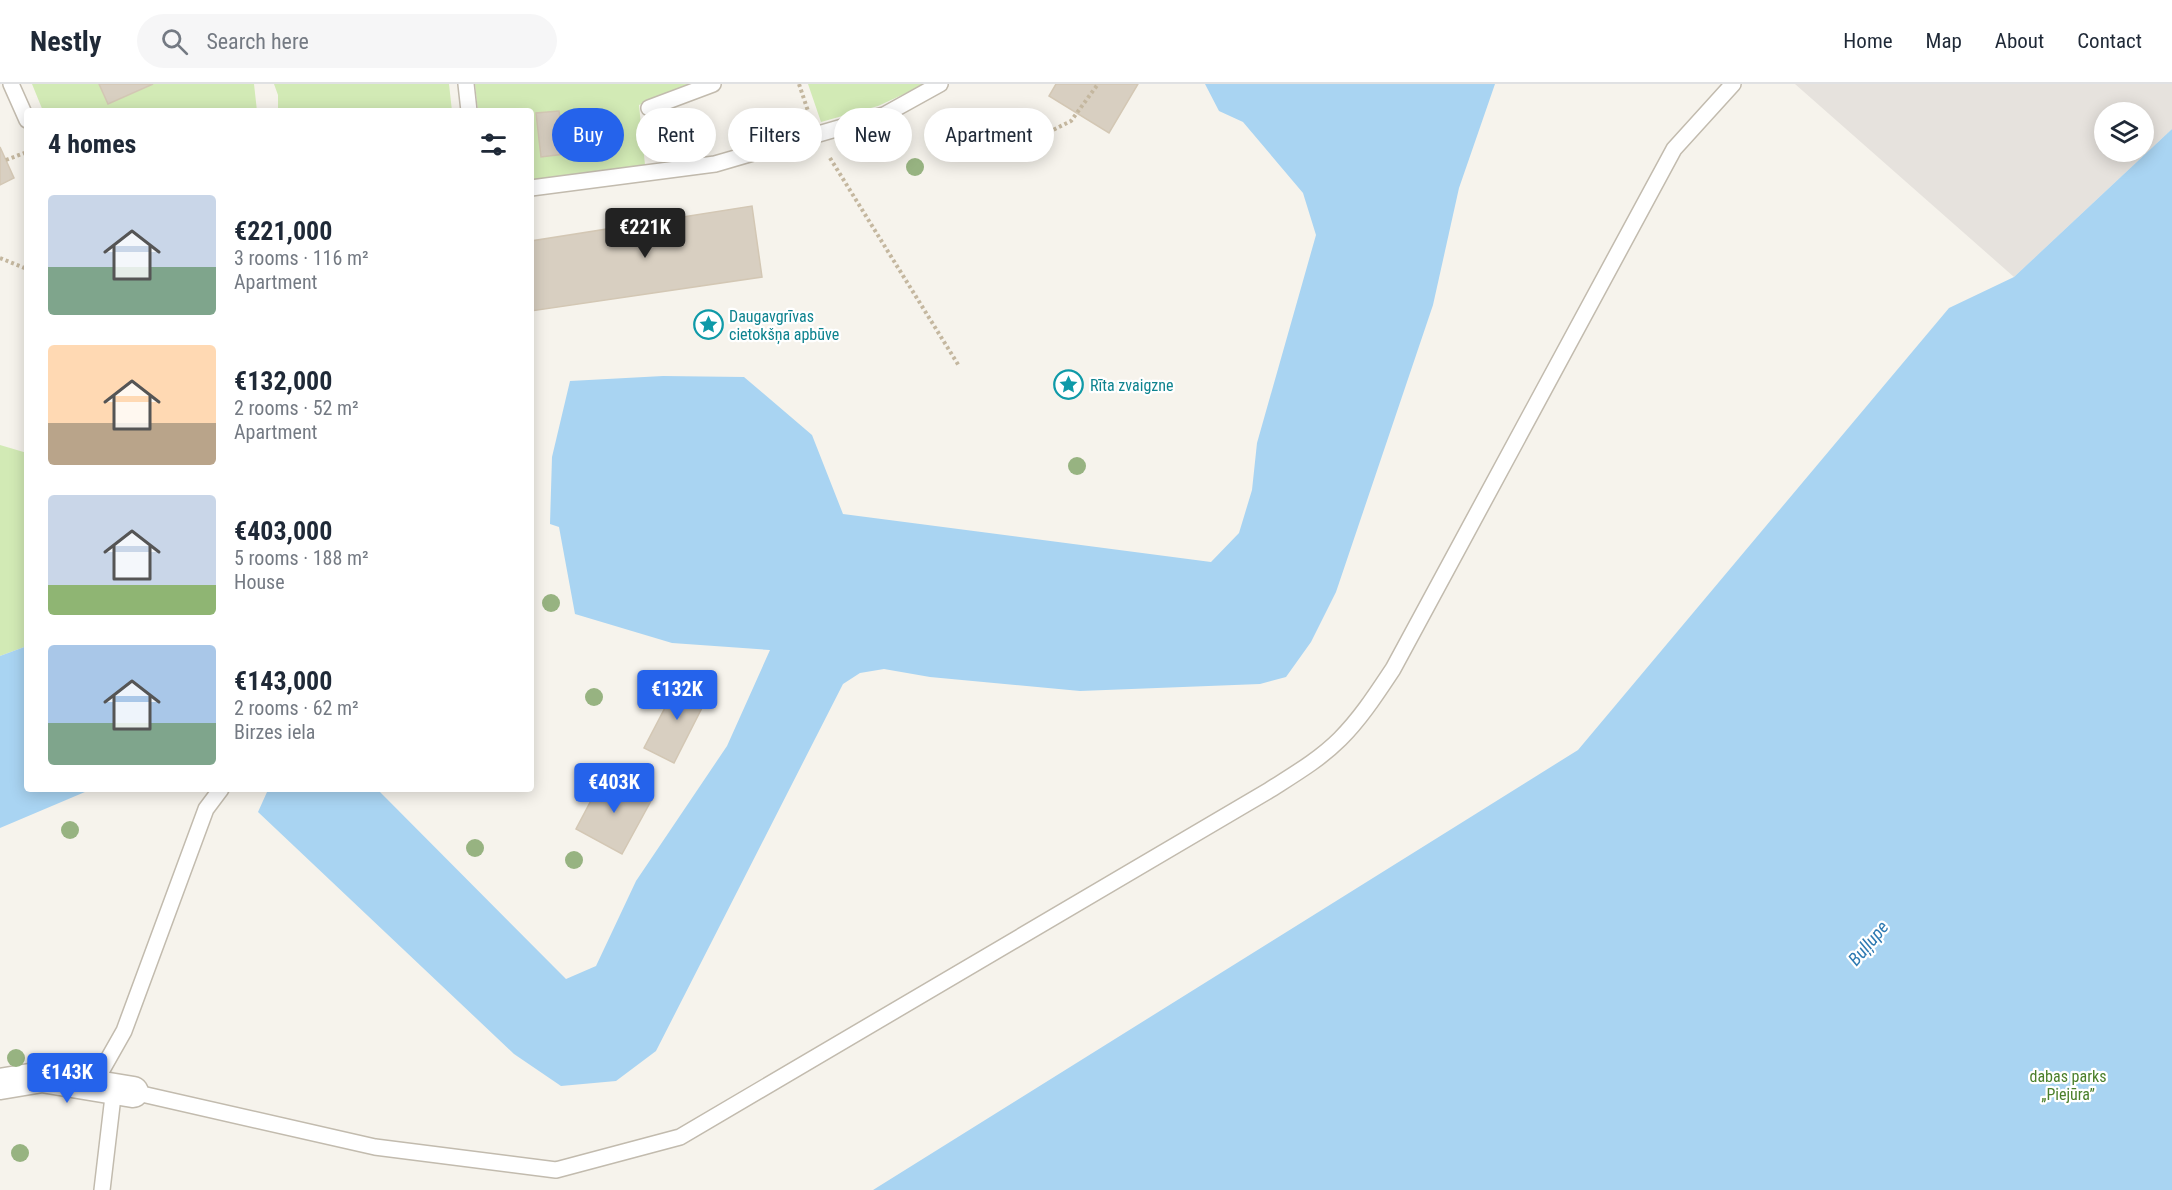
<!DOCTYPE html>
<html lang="en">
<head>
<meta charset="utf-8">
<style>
  body { margin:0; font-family:"Roboto Condensed",sans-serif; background:#f6f6f7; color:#1f2937; height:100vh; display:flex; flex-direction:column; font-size:22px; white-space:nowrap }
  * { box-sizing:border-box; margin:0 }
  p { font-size:20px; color:#747a83 }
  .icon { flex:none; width:33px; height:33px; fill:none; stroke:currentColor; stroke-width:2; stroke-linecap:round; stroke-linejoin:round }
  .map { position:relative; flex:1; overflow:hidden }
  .panel { position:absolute; left:24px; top:24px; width:510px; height:684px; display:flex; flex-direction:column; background:#fff; border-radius:6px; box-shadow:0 3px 15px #0003 }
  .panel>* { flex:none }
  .hud { position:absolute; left:552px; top:24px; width:570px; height:54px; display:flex; gap:12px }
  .tools { position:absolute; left:2094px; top:18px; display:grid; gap:12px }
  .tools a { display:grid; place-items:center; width:60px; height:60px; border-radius:50%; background:#fff; box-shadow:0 3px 15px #0003; font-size:30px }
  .price { position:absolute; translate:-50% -51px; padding:0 14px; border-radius:6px; background:#2563eb; color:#fff; font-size:20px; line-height:39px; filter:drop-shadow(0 2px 3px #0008) }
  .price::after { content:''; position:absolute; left:50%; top:36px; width:18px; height:14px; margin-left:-9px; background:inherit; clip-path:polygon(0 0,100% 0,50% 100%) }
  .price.active { background:#222; color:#fff }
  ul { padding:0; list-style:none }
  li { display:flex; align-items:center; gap:18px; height:150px; padding:0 24px }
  li span { display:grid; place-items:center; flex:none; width:168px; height:120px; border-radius:6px; color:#555 }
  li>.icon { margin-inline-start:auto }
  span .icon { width:72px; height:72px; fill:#fffc; stroke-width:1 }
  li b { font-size:26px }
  h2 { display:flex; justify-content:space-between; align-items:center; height:72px; padding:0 24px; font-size:26px }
  .pill { padding:0 21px; border-radius:27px; background:#fff; box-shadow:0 3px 15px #0003; font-size:21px; line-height:54px }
  .pill.active { background:#2563eb; color:#fff }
  header { display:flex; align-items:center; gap:36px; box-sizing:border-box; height:84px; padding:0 30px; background:#fff; border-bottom:2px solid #e0e1e3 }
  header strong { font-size:28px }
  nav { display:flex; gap:33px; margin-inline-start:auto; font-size:21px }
  .search { width:420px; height:54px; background:#f6f6f7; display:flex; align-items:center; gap:15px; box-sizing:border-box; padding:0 21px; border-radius:33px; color:#747a83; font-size:22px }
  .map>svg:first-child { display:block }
</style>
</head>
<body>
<header>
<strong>Nestly</strong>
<div class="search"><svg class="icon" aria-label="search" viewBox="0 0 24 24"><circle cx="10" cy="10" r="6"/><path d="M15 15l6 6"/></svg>Search here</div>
<nav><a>Home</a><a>Map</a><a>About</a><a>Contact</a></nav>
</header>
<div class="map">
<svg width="2172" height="1106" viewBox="0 0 2172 1106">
  <rect width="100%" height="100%" fill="#f6f3ec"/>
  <path fill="#e6e2dd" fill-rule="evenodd" d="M 1795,0 L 2172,0 L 2172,45 L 2014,193 ZM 2104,28 L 2144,28 L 2144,68 L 2104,68 Z"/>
  <path fill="#d2eab5" d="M 32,0 L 254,0 L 257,27 L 43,27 Z
    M 274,0 L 449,0 L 452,27 L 278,27 L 278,11 Z
    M 475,0 L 693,0 L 639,21 L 645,81 L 531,97 L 531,27 L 478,27 Z
    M 808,0 L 926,0 L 878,22 L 821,38 Z
    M 0,361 L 27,369 L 27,562 L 0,572 Z"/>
  <path fill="#a9d4f2" d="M 1205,0 L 1495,0 L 1459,104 L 1433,221 L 1336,508 L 1311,558 L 1286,593 L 1260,600 L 1080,607 L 930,593 L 884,585 L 860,589 L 843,600 L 656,967 L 616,997 L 561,1002 L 514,970 L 258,728 L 267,708 L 273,705 L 377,705 L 566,895 L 596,882 L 636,797 L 727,662 L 770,566 L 672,559 L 575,530 L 559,443 L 550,440 L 552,373 L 570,297 L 663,292 L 744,293 L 812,351 L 843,430 L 1211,478 L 1239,449 L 1252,406 L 1257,359 L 1316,151 L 1303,109 L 1243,38 L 1219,27 Z
    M 2172,45 L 2172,1106 L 873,1106 L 1578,666 L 1949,224 L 2014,193 Z
    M 27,562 L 27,705 L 92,705 L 0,744 L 0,572 Z"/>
  <path fill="#d8cfc1" stroke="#d3c7b4" stroke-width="1.5" d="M 99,0 L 153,0 L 108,20 Z
    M 1056,0 L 1138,0 L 1109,49 L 1049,12 Z
    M 559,27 L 565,70 L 541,73 L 536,29 Z
    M 0,63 L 14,94 L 0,101 Z
    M 752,122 L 762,193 L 531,227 L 531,157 Z
    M 680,595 L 709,610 L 674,679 L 644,664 Z
    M 605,690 L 652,715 L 622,770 L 576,745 Z"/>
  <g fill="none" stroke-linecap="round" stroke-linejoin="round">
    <defs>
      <path id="lane" d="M 11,0 L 27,36
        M 466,0 L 469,27
        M 649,24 L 713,0
        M 531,104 L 715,80 L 884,31 L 940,0
        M 94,1000 L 124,947 L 206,725 L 221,705
        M 133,1008 L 375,1063 L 556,1086 L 680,1053 L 1268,707 C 1293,691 1319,676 1340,655 C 1361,634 1377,609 1393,585 L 1674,65 L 1733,0
        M 102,1106 L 114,1004"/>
      <path id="street" d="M 0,1000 L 42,993 L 133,1008"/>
    </defs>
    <use href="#lane" stroke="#c2bbae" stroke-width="18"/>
    <use href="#street" stroke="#c2bbae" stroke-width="33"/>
    <path stroke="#c4b79f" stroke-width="4" stroke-dasharray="3 3" stroke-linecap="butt" d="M 799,0 L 808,27
      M 940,29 L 947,36 L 968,69 L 1045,50 L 1071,37 L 1098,0
      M 830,74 L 959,282
      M 6,76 L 27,68
      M 0,174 L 27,185"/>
    <use href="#lane" stroke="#fff" stroke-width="15"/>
    <use href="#street" stroke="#fff" stroke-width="30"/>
  </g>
  <g fill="#97b381">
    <circle cx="752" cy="41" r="9"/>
    <circle cx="915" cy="83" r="9"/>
    <circle cx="1077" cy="382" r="9"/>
    <circle cx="551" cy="519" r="9"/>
    <circle cx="594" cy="613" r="9"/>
    <circle cx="70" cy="746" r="9"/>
    <circle cx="475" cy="764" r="9"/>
    <circle cx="574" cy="776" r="9"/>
    <circle cx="16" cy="974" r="9"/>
    <circle cx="20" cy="1069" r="9"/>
  </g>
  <defs>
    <symbol id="sight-ring" viewBox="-11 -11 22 22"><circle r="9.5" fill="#fff" stroke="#0f9aa8" stroke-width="1.5"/><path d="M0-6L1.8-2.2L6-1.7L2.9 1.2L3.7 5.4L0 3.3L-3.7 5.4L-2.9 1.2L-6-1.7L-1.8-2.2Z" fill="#0f9aa8"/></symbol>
  </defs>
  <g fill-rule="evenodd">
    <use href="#sight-ring" x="692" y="224" width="33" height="33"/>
    <use href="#sight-ring" x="1052" y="284" width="33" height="33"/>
  </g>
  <g text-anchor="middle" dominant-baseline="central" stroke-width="4.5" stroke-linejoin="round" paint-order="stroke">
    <g font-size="16" fill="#0d838f" stroke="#fff" text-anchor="start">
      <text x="729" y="232">Daugavgrīvas<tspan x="729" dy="18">cietokšņa apbūve</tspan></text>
      <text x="1090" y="301">Rīta zvaigzne</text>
    </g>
    <g font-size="16" fill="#4a7f2a" stroke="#fff">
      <text x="2068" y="992">dabas parks<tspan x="2068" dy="18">„Piejūra”</tspan></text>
    </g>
    <g font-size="18" font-style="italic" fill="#2e7ab2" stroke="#fff">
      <text transform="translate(1868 859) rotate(-50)">Buļļupe</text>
    </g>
  </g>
</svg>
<div class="tools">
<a><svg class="icon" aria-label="layers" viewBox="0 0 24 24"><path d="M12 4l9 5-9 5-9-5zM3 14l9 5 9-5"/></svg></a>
</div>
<b class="price active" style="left:645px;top:175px">€221K</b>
<b class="price" style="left:677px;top:637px">€132K</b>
<b class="price" style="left:614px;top:730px">€403K</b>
<b class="price" style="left:67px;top:1020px">€143K</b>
<div class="hud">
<a class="pill active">Buy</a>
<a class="pill">Rent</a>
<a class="pill">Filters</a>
<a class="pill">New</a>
<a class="pill">Apartment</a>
</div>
<section class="panel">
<h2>4 homes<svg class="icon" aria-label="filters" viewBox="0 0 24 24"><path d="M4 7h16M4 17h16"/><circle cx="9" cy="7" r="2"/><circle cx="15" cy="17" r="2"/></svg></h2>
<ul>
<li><span style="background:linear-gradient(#c9d6e8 60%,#7fa58c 0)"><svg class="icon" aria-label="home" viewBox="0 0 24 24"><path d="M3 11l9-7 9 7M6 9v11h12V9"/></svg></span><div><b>€221,000</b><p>3 rooms · 116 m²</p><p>Apartment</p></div></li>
<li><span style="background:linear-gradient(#ffd9b3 65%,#b9a48a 0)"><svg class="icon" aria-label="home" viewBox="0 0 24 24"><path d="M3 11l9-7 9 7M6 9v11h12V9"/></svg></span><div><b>€132,000</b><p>2 rooms · 52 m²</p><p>Apartment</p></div></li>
<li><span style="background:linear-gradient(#c9d6e8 75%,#8fb573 0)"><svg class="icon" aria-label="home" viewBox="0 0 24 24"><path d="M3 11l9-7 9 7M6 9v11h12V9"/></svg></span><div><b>€403,000</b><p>5 rooms · 188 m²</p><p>House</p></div></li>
<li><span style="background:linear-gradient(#a9c7e8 65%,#7fa58c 0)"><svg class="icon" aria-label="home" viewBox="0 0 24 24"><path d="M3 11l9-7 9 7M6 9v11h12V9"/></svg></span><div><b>€143,000</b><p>2 rooms · 62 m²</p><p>Birzes iela</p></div></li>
</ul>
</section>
</div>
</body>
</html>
